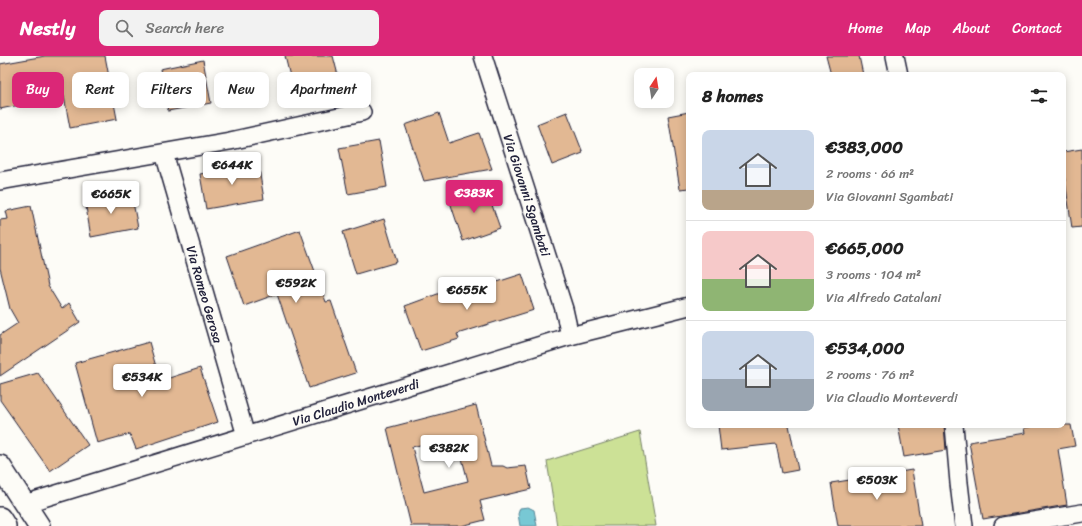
<!DOCTYPE html>
<html lang="en">
<head>
<meta charset="utf-8">
<style>
  body { margin:0; font-family:Sriracha,sans-serif; background:#f2f2f2; color:#222; height:100vh; display:flex; flex-direction:column; font-size:15px; white-space:nowrap }
  * { box-sizing:border-box; margin:0 }
  p { font-size:13px; color:#767676 }
  .icon { flex:none; width:22px; height:22px; fill:none; stroke:currentColor; stroke-width:2; stroke-linecap:round; stroke-linejoin:round }
  .map { position:relative; flex:1; overflow:hidden }
  .sheet { position:absolute; left:686px; top:16px; width:380px; height:356px; display:flex; flex-direction:column; background:#fff; border-radius:8px; box-shadow:0 2px 10px #0003 }
  .sheet>* { flex:none }
  .guide { position:absolute; left:12px; top:16px; width:380px; height:36px; display:flex; gap:8px }
  .needle { width:26px; rotate:12deg }
  .controls { position:absolute; left:634px; top:12px; display:grid; gap:8px }
  .controls a { display:grid; place-items:center; width:40px; height:40px; border-radius:8px; background:#fff; box-shadow:0 2px 10px #0003; font-size:20px }
  .price { position:absolute; translate:-50% -34px; padding:0 9px; border-radius:4px; background:#fff; color:#222; font-size:13px; line-height:26px; filter:drop-shadow(0 1px 2px #0008) }
  .price::after { content:''; position:absolute; left:50%; top:24px; width:12px; height:9px; margin-left:-6px; background:inherit; clip-path:polygon(0 0,100% 0,50% 100%) }
  .price.selected { background:#db2777; color:#fff }
  ul { padding:0; list-style:none }
  li { display:flex; align-items:center; gap:12px; height:100px; padding:0 16px }
  li+li { border-top:1px solid #e0e0e0 }
  li span { display:grid; place-items:center; flex:none; width:112px; height:80px; border-radius:8px; color:#555 }
  li>.icon { margin-inline-start:auto }
  span .icon { width:48px; height:48px; fill:#fffc; stroke-width:1 }
  li b { font-size:17px }
  h2 { display:flex; justify-content:space-between; align-items:center; height:48px; padding:0 16px; font-size:17px }
  .tag { padding:0 14px; border-radius:8px; background:#fff; box-shadow:0 2px 10px #0003; font-size:14px; line-height:36px }
  .tag.selected { background:#db2777; color:#fff }
  header { display:flex; align-items:center; gap:24px; box-sizing:border-box; height:56px; padding:0 20px; background:#db2777; color:#fff }
  header strong { font-size:19px }
  nav { display:flex; gap:22px; margin-inline-start:auto; font-size:14px }
  .search { width:280px; height:36px; background:#f2f2f2; display:flex; align-items:center; gap:10px; box-sizing:border-box; padding:0 14px; border-radius:8px; color:#767676; font-size:15px }
  .map>svg:first-child { display:block }
</style>
</head>
<body>
<header>
<strong>Nestly</strong>
<div class="search"><svg class="icon" aria-label="search" viewBox="0 0 24 24"><circle cx="10" cy="10" r="6"/><path d="M15 15l6 6"/></svg>Search here</div>
<nav><a>Home</a><a>Map</a><a>About</a><a>Contact</a></nav>
</header>
<div class="map">
<svg width="1082" height="470" viewBox="0 0 1082 470">
  <rect width="100%" height="100%" fill="#fdfcf7"/>
  <filter id="ink" filterUnits="userSpaceOnUse"><feTurbulence type="fractalNoise" baseFrequency=".025" numOctaves="2"/><feDisplacementMap in="SourceGraphic" scale="8" xChannelSelector="R" yChannelSelector="G"/><feConvolveMatrix kernelMatrix="1 2 1 2 8 2 1 2 1" color-interpolation-filters="sRGB"/></filter>
  <g filter="url(#ink)">
    <path fill="#cce196" stroke="#778268" d="M 640,376 L 656,470 L 557,470 L 547,405 Z"/>
    <path fill="#78c8d4" stroke="#568697" d="M 528,451 L 534,454 L 537,470 L 520,470 L 518,458 L 520,452 Z"/>
    <path fill="#e2b893" stroke="#22223b" fill-rule="evenodd" d="M 45,0 L 105,0 L 117,63 L 70,72 L 64,40 L 0,53 L 0,8 Z
      M 285,0 L 333,0 L 340,27 L 294,37 Z
      M 826,0 L 859,0 L 863,19 L 831,19 Z
      M 203,4 L 211,47 L 168,55 L 160,13 Z
      M 567,56 L 583,97 L 552,109 L 537,68 Z
      M 689,56 L 689,132 L 680,133 L 668,60 Z
      M 439,57 L 449,87 L 479,77 L 492,113 L 424,125 L 405,69 Z
      M 379,85 L 387,131 L 348,138 L 339,92 Z
      M 1082,93 L 1082,171 L 1072,172 L 1063,111 L 1063,96 Z
      M 258,107 L 264,143 L 206,153 L 200,118 Z
      M 486,132 L 500,172 L 463,185 L 449,143 Z
      M 131,136 L 138,172 L 91,181 L 85,145 Z
      M 31,150 L 48,230 L 62,253 L 69,247 L 80,266 L 0,320 L 0,279 L 18,267 L 10,253 L 0,212 L 0,164 L 8,163 L 6,155 Z
      M 384,163 L 397,206 L 356,218 L 343,176 Z
      M 300,174 L 326,246 L 331,245 L 356,317 L 309,332 L 277,238 L 244,250 L 227,200 Z
      M 522,218 L 534,254 L 457,278 L 459,283 L 421,295 L 405,250 L 443,236 L 445,243 Z
      M 149,286 L 160,325 L 200,312 L 218,366 L 136,393 L 130,378 L 97,387 L 75,307 Z
      M 38,317 L 88,389 L 50,415 L 0,344 L 0,328 Z
      M 476,349 L 491,410 L 503,410 L 507,412 L 526,410 L 531,433 L 480,445 L 485,464 L 461,470 L 411,470 L 387,372 ZM 456,380 L 468,425 L 424,436 L 412,391 Z
      M 718,369 L 789,369 L 798,414 L 782,417 L 776,388 L 721,394 Z
      M 898,369 L 944,369 L 946,394 L 904,401 Z
      M 1041,369 L 1071,369 L 1075,390 L 1058,393 L 1067,449 L 983,463 L 969,386 L 1025,377 L 1024,372 Z
      M 912,414 L 921,470 L 838,470 L 831,427 Z"/>
    <g fill="none" stroke-linecap="round" stroke-linejoin="round">
      <defs>
        <g id="minor">
          <path id="s1" d="M 483,0 L 564,253 L 570,280"/>
          <path d="M 895,0 L 899,19"/>
          <path id="s2" d="M 164,97 L 246,380"/>
          <path d="M 0,125 L 230,85 L 362,56"/>
          <path d="M 954,369 L 959,427 L 964,470"/>
          <path id="s3" d="M 24,448 L 570,280 L 689,250"/>
          <path d="M 1003,470 L 1082,457"/>
        </g>
        <path id="tertiary" d="M 0,410 L 39,470
          M 0,462 L 5,470"/>
      </defs>
      <use href="#minor" stroke="#22223b" stroke-width="20"/>
      <use href="#tertiary" stroke="#22223b" stroke-width="24"/>
      <use href="#minor" stroke="#fdfcf7" stroke-width="17"/>
      <use href="#tertiary" stroke="#fdfcf7" stroke-width="21"/>
    </g>
  </g>
  <g text-anchor="middle" dominant-baseline="central" stroke-width="3" stroke-linejoin="round" paint-order="stroke">
    <g font-size="13" fill="#22223b" stroke="#fdfcf7">
      <text stroke="none"><textPath href="#s1" startOffset="146">Via Giovanni Sgambati</textPath></text>
      <text stroke="none"><textPath href="#s2" startOffset="147">Via Romeo Gerosa</textPath></text>
      <text stroke="none"><textPath href="#s3" startOffset="347">Via Claudio Monteverdi</textPath></text>
    </g>
  </g>
</svg>
<div class="controls">
<a><svg class="needle" viewBox="-14 -14 28 28"><path d="M0-13l5 13h-10z" fill="#e53935"/><path d="M0 13l5-13h-10z" fill="#767676"/></svg></a>
</div>
<b class="price" style="left:232px;top:130px">€644K</b>
<b class="price selected" style="left:474px;top:158px">€383K</b>
<b class="price" style="left:111px;top:159px">€665K</b>
<b class="price" style="left:296px;top:248px">€592K</b>
<b class="price" style="left:467px;top:255px">€655K</b>
<b class="price" style="left:142px;top:342px">€534K</b>
<b class="price" style="left:449px;top:413px">€382K</b>
<b class="price" style="left:877px;top:445px">€503K</b>
<div class="guide">
<a class="tag selected">Buy</a>
<a class="tag">Rent</a>
<a class="tag">Filters</a>
<a class="tag">New</a>
<a class="tag">Apartment</a>
</div>
<section class="sheet">
<h2>8 homes<svg class="icon" aria-label="filters" viewBox="0 0 24 24"><path d="M4 7h16M4 17h16"/><circle cx="9" cy="7" r="2"/><circle cx="15" cy="17" r="2"/></svg></h2>
<ul>
<li><span style="background:linear-gradient(#c9d6e8 75%,#b9a48a 0)"><svg class="icon" aria-label="home" viewBox="0 0 24 24"><path d="M3 11l9-7 9 7M6 9v11h12V9"/></svg></span><div><b>€383,000</b><p>2 rooms · 66 m²</p><p>Via Giovanni Sgambati</p></div></li>
<li><span style="background:linear-gradient(#f6c9c9 60%,#8fb573 0)"><svg class="icon" aria-label="home" viewBox="0 0 24 24"><path d="M3 11l9-7 9 7M6 9v11h12V9"/></svg></span><div><b>€665,000</b><p>3 rooms · 104 m²</p><p>Via Alfredo Catalani</p></div></li>
<li><span style="background:linear-gradient(#c9d6e8 60%,#9aa5b1 0)"><svg class="icon" aria-label="home" viewBox="0 0 24 24"><path d="M3 11l9-7 9 7M6 9v11h12V9"/></svg></span><div><b>€534,000</b><p>2 rooms · 76 m²</p><p>Via Claudio Monteverdi</p></div></li>
</ul>
</section>
</div>
</body>
</html>
